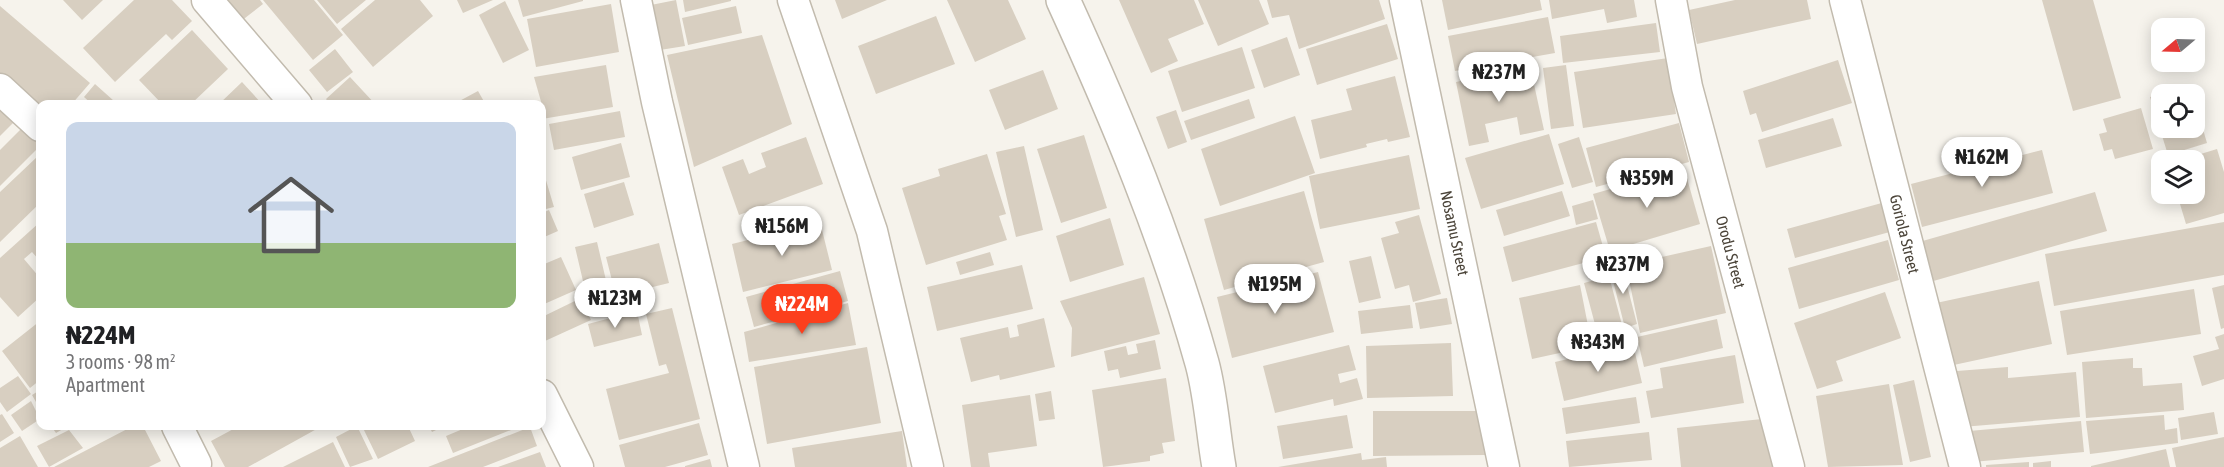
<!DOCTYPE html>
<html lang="en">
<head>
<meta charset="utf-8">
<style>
  body { margin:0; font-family:"Asap Condensed",sans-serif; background:#f2f2f2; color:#202124; height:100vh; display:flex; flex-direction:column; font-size:22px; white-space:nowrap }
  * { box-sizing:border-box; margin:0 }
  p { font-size:20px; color:#757577 }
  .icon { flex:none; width:33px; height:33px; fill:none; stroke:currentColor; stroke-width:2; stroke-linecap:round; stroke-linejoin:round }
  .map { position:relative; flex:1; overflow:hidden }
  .details { position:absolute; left:36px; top:100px; width:510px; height:330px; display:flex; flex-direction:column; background:#fff; border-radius:12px; box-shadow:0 3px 15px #0003 }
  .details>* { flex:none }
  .needle { width:39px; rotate:251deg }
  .tools { position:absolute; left:2151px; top:18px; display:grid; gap:12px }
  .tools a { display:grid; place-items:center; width:54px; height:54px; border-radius:12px; background:#fff; box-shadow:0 3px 15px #0003; font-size:30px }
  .price { position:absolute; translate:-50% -51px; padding:0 14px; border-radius:21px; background:#fff; color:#222; font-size:20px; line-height:39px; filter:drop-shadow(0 2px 3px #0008) }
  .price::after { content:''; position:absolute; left:50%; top:36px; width:18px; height:14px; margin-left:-9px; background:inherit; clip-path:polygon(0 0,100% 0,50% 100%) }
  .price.on { background:#fc3f1d; color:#fff }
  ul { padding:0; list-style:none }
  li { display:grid; align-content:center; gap:12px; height:318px; padding:0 30px }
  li+li { border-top:2px solid #e0e0e0 }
  li span { display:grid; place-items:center; height:186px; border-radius:12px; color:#555 }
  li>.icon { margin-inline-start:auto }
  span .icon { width:108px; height:108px; fill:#fffc; stroke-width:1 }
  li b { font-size:26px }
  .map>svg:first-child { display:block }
</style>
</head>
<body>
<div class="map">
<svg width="2224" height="467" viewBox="0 0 2224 467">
  <rect width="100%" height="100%" fill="#f6f3ec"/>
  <path fill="#d8cfc1" d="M 63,0 L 103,0 L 82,20 Z
    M 134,0 L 172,0 L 192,21 L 172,40 L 166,34 L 115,82 L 83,48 Z
    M 215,0 L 260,0 L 263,4 L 236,25 Z
    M 263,0 L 314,0 L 343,35 L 313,60 Z
    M 317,0 L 366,0 L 337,24 Z
    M 375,0 L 420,0 L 433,16 L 373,67 L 341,29 Z
    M 457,0 L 493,0 L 463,13 Z
    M 518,0 L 583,0 L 583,1 L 523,17 Z
    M 676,0 L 685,46 L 660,50 L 651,5 Z
    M 683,0 L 731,0 L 731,1 L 685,12 Z
    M 835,0 L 887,0 L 842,19 Z
    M 947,0 L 1008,0 L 1026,39 L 975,62 Z
    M 1119,0 L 1194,0 L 1204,24 L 1168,39 L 1178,61 L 1151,73 Z
    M 1198,0 L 1259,0 L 1269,24 L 1218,46 Z
    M 1267,0 L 1379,0 L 1385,19 L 1299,49 L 1289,15 L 1272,18 Z
    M 1442,0 L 1540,0 L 1542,10 L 1448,30 Z
    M 1549,0 L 1634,0 L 1637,17 L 1607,23 L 1604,9 L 1552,19 Z
    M 1735,0 L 1807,0 L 1811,19 L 1697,44 L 1689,10 Z
    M 2042,0 L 2093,0 L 2121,98 L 2073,111 Z
    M 505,1 L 529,50 L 503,63 L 479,15 Z
    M 611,4 L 619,52 L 536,67 L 527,19 Z
    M 0,6 L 90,83 L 71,105 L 40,105 L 40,115 L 0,81 Z
    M 736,6 L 742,33 L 688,45 L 682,18 Z
    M 936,16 L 955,64 L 876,94 L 858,46 Z
    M 1548,17 L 1555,53 L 1455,71 L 1448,36 Z
    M 1656,23 L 1660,52 L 1563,63 L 1560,36 Z
    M 1387,24 L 1398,59 L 1317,85 L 1306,49 Z
    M 192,30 L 228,69 L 190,105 L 163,105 L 139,80 Z
    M 762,35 L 792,124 L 694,167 L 667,55 Z
    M 1287,37 L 1300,75 L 1264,88 L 1251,50 Z
    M 1242,47 L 1255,88 L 1182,112 L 1168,71 Z
    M 335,49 L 353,72 L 327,92 L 309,70 Z
    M 1668,58 L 1676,114 L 1583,128 L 1574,72 Z
    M 1838,60 L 1852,103 L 1762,132 L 1756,113 L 1750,115 L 1743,91 Z
    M 606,65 L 613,107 L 542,119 L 542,105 L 534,77 Z
    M 1566,65 L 1574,126 L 1551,129 L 1543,68 Z
    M 1530,66 L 1544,130 L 1520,135 L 1517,117 L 1485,124 L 1489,142 L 1469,146 L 1456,82 Z
    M 1043,70 L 1058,109 L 1005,130 L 989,90 Z
    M 1395,76 L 1410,137 L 1388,142 L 1387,139 L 1366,144 L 1367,147 L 1320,159 L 1311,120 L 1352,110 L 1346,89 Z
    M 350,77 L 376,105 L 331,105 L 326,99 Z
    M 242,82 L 263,105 L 218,105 Z
    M 95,84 L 114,101 L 111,105 L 93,105 L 84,97 Z
    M 2190,85 L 2193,94 L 2162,94 L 2162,128 L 2194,128 L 2195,102 L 2207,143 L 2168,155 L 2150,97 Z
    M 478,91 L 486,105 L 452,105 Z
    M 1249,99 L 1255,118 L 1191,140 L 1184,121 Z
    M 0,101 L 18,118 L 0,136 Z
    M 2141,108 L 2153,149 L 2115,159 L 2112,149 L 2104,151 L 2099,134 L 2107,132 L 2103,119 Z
    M 1176,110 L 1187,142 L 1168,149 L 1156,117 Z
    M 620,111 L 625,137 L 554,150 L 549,124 Z
    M 1295,116 L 1315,173 L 1220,206 L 1201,149 Z
    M 1833,118 L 1842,146 L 1766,168 L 1758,140 Z
    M 30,120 L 40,131 L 40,146 L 0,186 L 0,150 Z
    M 1679,123 L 1689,162 L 1596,187 L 1586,148 Z
    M 1549,134 L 1564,184 L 1481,209 L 1465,158 Z
    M 1084,135 L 1107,208 L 1061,223 L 1037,149 Z
    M 806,137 L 823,184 L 739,215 L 722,167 L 743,159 L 749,174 L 766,167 L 761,153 Z
    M 1579,137 L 1593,182 L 1572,188 L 1558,144 Z
    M 621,143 L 630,177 L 581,190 L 572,157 Z
    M 1024,146 L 1043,230 L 1016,237 L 996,152 Z
    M 2217,149 L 2224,172 L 2224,213 L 2186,224 L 2177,194 L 2194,194 L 2194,160 L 2181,160 Z
    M 2042,150 L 2053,193 L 1922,227 L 1911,184 Z
    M 987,154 L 1006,214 L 999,216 L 1007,240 L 926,265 L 902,188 L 940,176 L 938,169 Z
    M 1409,155 L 1420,209 L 1320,229 L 1309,176 Z
    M 38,156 L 40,158 L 40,203 L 0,242 L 0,192 Z
    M 542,167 L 554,207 L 542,210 Z
    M 1684,168 L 1700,224 L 1610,251 L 1593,194 Z
    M 624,182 L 634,215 L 594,228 L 584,194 Z
    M 1304,191 L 1324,262 L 1224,290 L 1204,219 Z
    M 1562,191 L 1570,216 L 1504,236 L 1496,210 Z
    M 2095,192 L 2107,231 L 1930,282 L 1919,242 Z
    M 1593,200 L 1598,219 L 1576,225 L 1572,206 Z
    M 1889,201 L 1897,230 L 1795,258 L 1787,229 Z
    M 549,210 L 558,231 L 542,238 L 542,213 Z
    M 1419,215 L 1441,294 L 1413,302 L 1409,285 L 1395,289 L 1381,238 L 1399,233 L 1395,222 Z
    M 1110,218 L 1124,265 L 1070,282 L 1056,236 Z
    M 40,222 L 40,261 L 32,252 L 24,259 L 40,278 L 40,297 L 18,317 L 0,297 L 0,258 Z
    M 820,222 L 832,270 L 743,292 L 732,244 Z
    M 1596,222 L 1606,257 L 1512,282 L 1503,247 Z
    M 2224,222 L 2224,275 L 2054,306 L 2045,254 Z
    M 1888,240 L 1899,280 L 1799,309 L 1788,268 Z
    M 597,242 L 609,293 L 587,298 L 575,247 Z
    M 659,243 L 669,283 L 616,296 L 606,257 Z
    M 1711,246 L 1726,313 L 1640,333 L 1626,265 Z
    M 990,252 L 994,265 L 960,275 L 956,262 Z
    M 1371,256 L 1381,298 L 1359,303 L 1349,261 Z
    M 561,257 L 576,290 L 542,305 L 542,265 Z
    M 1621,262 L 1637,324 L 1625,328 L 1609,265 Z
    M 1022,265 L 1033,309 L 937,331 L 927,287 Z
    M 840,271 L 848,301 L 754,327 L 746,297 Z
    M 1318,272 L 1334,332 L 1232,358 L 1217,297 Z
    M 1609,276 L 1626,340 L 1601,347 L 1584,283 Z
    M 1144,277 L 1160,334 L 1071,357 L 1072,328 L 1060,301 Z
    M 2039,281 L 2052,344 L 1949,366 L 1936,303 Z
    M 1580,285 L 1592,346 L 1532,359 L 1519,298 Z
    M 2224,285 L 2224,328 L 2221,329 L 2212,288 Z
    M 2194,289 L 2201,334 L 2067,355 L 2060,311 Z
    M 1885,292 L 1901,338 L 1836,361 L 1843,381 L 1817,389 L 1794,323 Z
    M 581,298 L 591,320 L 545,341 L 542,333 L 542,317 Z
    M 1447,298 L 1452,324 L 1420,329 L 1415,303 Z
    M 848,303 L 856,345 L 749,362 L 744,332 Z
    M 1410,305 L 1413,328 L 1361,334 L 1358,311 Z
    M 672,308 L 700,419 L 619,440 L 606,389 L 669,373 L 666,364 L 659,366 L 646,314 Z
    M 637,311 L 642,335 L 594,347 L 588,324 Z
    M 1044,318 L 1055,367 L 1000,380 L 999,375 L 971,382 L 960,338 L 1008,327 L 1010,338 L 1019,336 L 1017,325 Z
    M 1717,319 L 1723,348 L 1644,367 L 1637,337 Z
    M 40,321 L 40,380 L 30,388 L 2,351 Z
    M 2224,334 L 2224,379 L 2202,386 L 2193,356 L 2219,349 L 2215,337 Z
    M 1155,340 L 1161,369 L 1120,378 L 1118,369 L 1108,371 L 1104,351 L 1126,346 L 1128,355 L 1138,353 L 1136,344 Z
    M 1451,343 L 1453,396 L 1367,398 L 1366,346 Z
    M 1633,344 L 1642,383 L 1564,401 L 1555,362 Z
    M 1349,345 L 1356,370 L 1338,374 L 1340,383 L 1357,378 L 1363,399 L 1334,406 L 1333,399 L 1275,413 L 1263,366 Z
    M 867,347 L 881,423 L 767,444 L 754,367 Z
    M 1735,355 L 1744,403 L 1651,418 L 1646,391 L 1663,388 L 1660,368 Z
    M 2133,358 L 2133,368 L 2142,368 L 2143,386 L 2182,383 L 2184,410 L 2086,418 L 2082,362 Z
    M 2008,367 L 2008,378 L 2076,372 L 2080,417 L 1962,427 L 1957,371 Z
    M 18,376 L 31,394 L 7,412 L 0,402 L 0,388 Z
    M 1166,378 L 1175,441 L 1162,443 L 1164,453 L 1150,456 L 1150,461 L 1103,467 L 1092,390 Z
    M 1914,380 L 1931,457 L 1910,462 L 1893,385 Z
    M 1889,384 L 1903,465 L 1828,467 L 1816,396 Z
    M 40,390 L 40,409 L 32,395 Z
    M 1051,391 L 1055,419 L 1039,421 L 1035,394 Z
    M 1030,395 L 1037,446 L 988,453 L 990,467 L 971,467 L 962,405 Z
    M 1636,397 L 1640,423 L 1566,434 L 1562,408 Z
    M 31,401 L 40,419 L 22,431 L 11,415 Z
    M 1373,411 L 1485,411 L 1485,455 L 1373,456 Z
    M 2214,412 L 2218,434 L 2181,440 L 2178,418 Z
    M 2,414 L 14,433 L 0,442 L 0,415 Z
    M 1347,415 L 1353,448 L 1283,459 L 1277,426 Z
    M 2164,415 L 2165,430 L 2177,428 L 2178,443 L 2090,454 L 2086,421 Z
    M 1762,419 L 1777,467 L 1681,467 L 1677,428 Z
    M 2081,421 L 2084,452 L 1972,462 L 1969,431 Z
    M 699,423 L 708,455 L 665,467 L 625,467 L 619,445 Z
    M 51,426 L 68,426 L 56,433 Z
    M 133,426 L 143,426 L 161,461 L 149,467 L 54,467 Z
    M 239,426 L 322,426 L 248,467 L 225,467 L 211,441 Z
    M 357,426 L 373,459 L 350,467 L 336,437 Z
    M 362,426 L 408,426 L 415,441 L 378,459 Z
    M 429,426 L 444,426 L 432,432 Z
    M 470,426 L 521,426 L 453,453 L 446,436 Z
    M 530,427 L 537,446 L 483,467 L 428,467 Z
    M 69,430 L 83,448 L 49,467 L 37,446 Z
    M 902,431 L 907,467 L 795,467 L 792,448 Z
    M 1649,432 L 1652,460 L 1569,467 L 1566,441 Z
    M 20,436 L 38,467 L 0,467 L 0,448 Z
    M 2224,437 L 2224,467 L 2176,467 L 2172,448 Z
    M 333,442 L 345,467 L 283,467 Z
    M 2166,449 L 2170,467 L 2091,467 L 2091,466 Z
    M 540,452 L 546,467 L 498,467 Z
    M 1361,453 L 1362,460 L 1386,457 L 1387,467 L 1278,467 Z
    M 710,459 L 712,467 L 685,467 L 685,466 Z
    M 2051,461 L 2051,467 L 2033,467 L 2033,463 Z
    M 2029,462 L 2029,467 L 1986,467 L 1986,465 Z"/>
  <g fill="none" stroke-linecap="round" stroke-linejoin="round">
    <defs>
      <path id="minor" d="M 207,0 L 297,105
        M 636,0 L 657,102 L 744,467
        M 793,0 L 872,231 L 928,467
        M 1405,0 L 1504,467
        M 1671,0 L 1687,87 L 1789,467
        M 1845,0 L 1965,467
        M 0,89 L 40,126
        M 542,395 L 578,467
        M 177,426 L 196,464"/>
      <path id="tertiary" d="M 1063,0 C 1117,118 1167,238 1202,363 C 1211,396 1213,433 1219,467"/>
    </defs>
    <use href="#minor" stroke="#c2bbae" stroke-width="33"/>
    <use href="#tertiary" stroke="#c2bbae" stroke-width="36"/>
    <use href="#minor" stroke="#fff" stroke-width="30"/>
    <use href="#tertiary" stroke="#fff" stroke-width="33"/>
  </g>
  <g text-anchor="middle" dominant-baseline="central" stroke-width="5" stroke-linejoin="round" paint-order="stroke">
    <g font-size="16" fill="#4b4439" stroke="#fff">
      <text transform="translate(1455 233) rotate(78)">Nosamu Street</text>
      <text transform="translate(1905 234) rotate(76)">Goriola Street</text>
      <text transform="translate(1731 252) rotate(75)">Orodu Street</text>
    </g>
  </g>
</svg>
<div class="tools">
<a><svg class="needle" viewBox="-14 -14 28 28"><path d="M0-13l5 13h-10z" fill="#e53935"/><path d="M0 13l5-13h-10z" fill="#757577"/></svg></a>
<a><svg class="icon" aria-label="locate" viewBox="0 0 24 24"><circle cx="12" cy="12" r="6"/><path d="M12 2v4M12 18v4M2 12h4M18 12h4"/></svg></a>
<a><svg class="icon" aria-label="layers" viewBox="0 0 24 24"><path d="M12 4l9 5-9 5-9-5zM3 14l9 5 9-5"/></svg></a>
</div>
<b class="price" style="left:1499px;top:103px">₦237M</b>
<b class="price" style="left:1982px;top:188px">₦162M</b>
<b class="price" style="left:1647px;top:209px">₦359M</b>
<b class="price" style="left:782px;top:257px">₦156M</b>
<b class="price" style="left:1623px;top:295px">₦237M</b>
<b class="price" style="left:1275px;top:315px">₦195M</b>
<b class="price" style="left:615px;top:329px">₦123M</b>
<b class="price on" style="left:802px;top:335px">₦224M</b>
<b class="price" style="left:1598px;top:373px">₦343M</b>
<section class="details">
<ul>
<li><span style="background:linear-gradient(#c9d6e8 65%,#8fb573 0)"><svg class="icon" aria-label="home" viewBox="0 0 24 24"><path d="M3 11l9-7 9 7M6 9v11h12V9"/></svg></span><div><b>₦224M</b><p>3 rooms · 98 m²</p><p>Apartment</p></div></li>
</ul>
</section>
</div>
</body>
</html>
